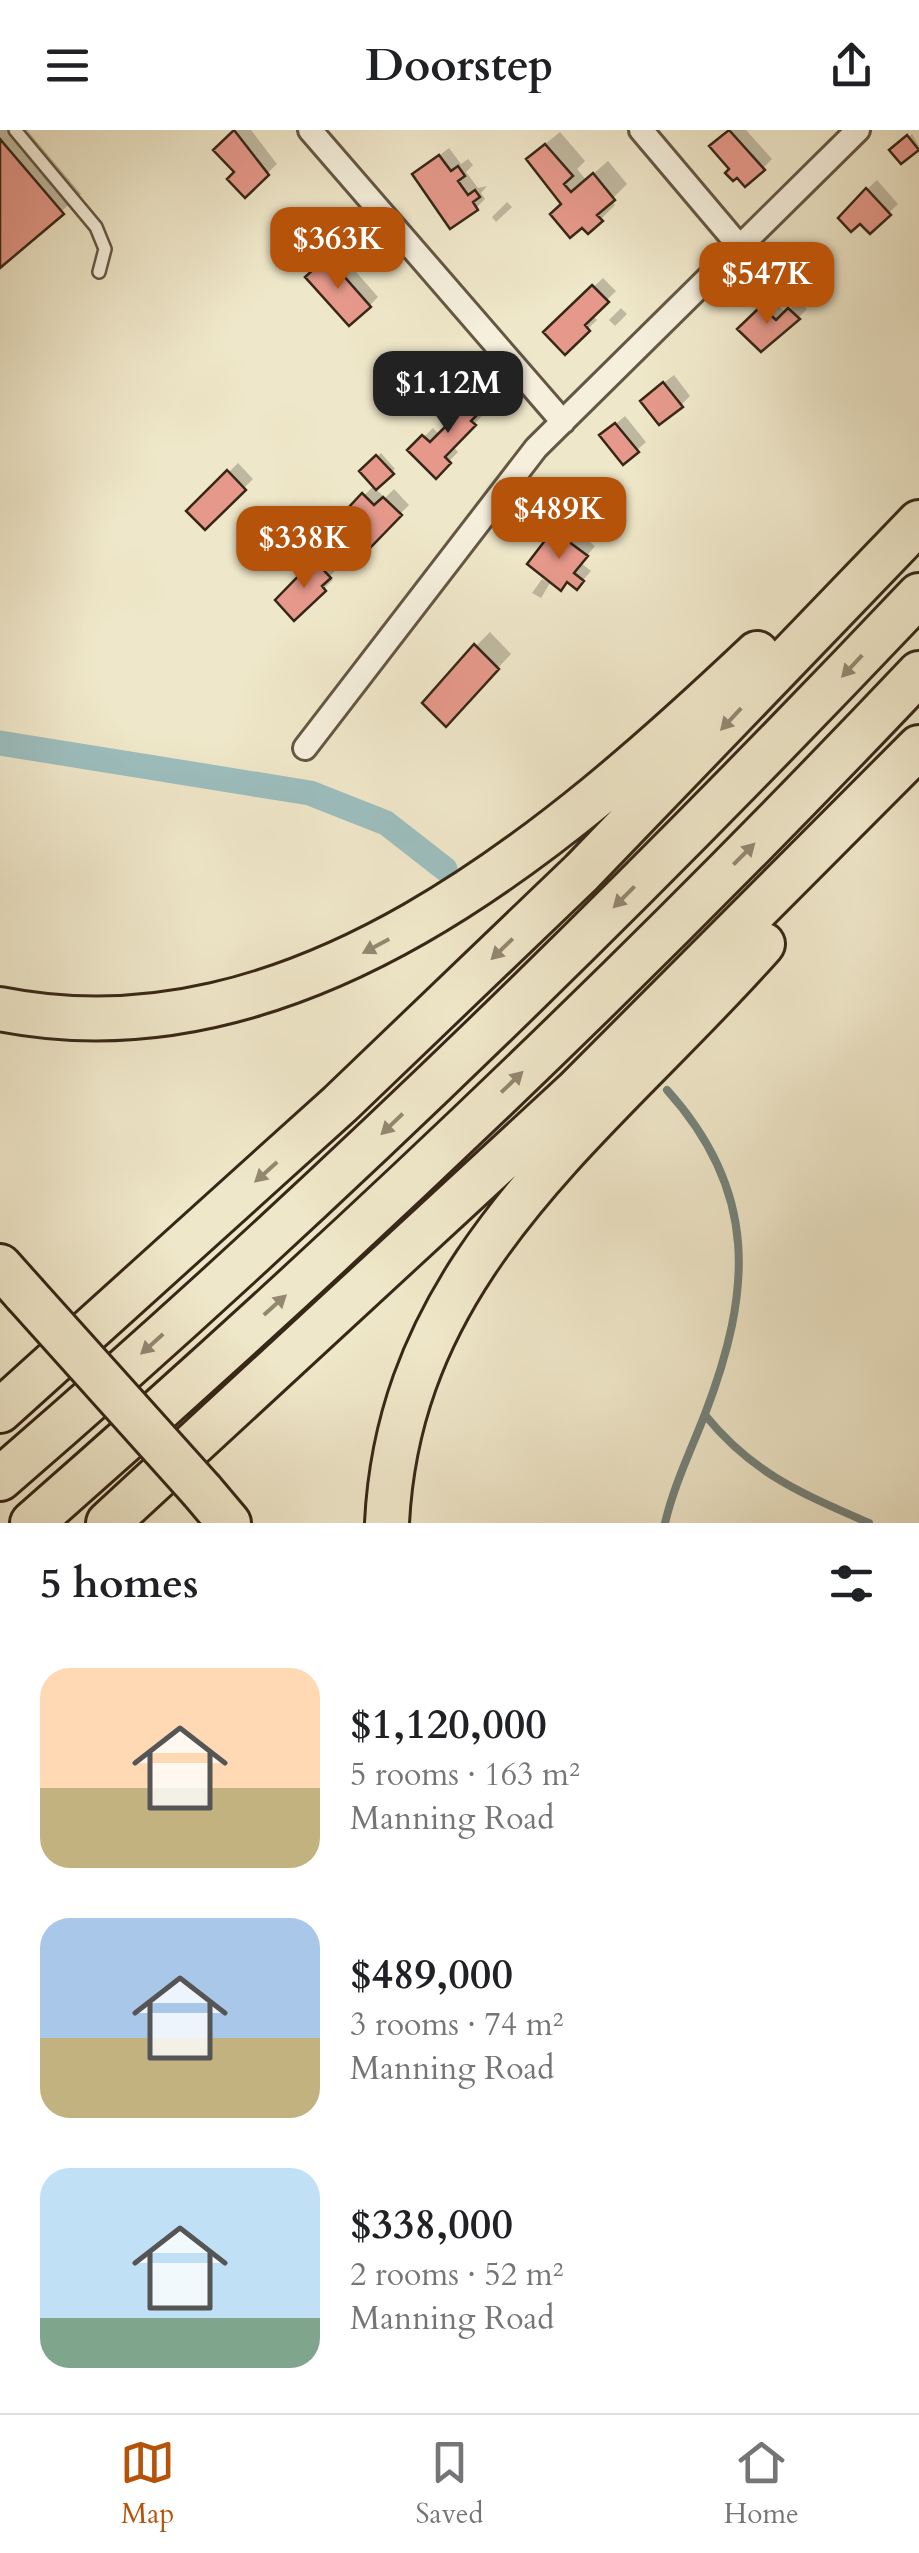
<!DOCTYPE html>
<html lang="en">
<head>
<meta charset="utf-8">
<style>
  body { margin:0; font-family:Cardo,serif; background:#f6f6f6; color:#202124; height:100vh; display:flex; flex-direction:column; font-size:38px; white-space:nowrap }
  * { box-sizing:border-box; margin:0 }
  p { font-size:32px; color:#757577 }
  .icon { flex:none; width:55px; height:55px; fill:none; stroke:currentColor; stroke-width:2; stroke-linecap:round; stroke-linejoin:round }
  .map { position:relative; height:1393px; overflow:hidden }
  .sheet { display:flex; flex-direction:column; background:#fff; flex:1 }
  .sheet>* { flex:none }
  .price { position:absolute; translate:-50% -85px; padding:0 22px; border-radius:20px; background:#b45309; color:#fff; font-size:32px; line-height:65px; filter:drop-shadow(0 2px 5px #0008) }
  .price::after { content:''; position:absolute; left:50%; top:60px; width:30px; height:22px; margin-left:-15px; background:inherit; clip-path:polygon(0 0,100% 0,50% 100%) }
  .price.current { background:#222; color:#fff }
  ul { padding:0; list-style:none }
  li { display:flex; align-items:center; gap:30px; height:250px; padding:0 40px }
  li span { display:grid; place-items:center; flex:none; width:280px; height:200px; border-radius:30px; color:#555 }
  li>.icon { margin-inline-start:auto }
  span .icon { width:120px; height:120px; fill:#fffc; stroke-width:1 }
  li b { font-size:42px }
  h2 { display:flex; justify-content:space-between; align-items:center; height:120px; padding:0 40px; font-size:42px }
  header { display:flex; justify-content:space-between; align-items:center; height:130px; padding:0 40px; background:#fff; font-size:45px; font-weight:700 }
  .tabs { display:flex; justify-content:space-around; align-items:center; height:140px; border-top:2px solid #e0e0e0; background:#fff; font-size:28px; color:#757577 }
  .tabs a { display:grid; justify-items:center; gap:5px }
  .tabs .current { color:#b45309 }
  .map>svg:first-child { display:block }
</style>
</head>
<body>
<header><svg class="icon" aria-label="menu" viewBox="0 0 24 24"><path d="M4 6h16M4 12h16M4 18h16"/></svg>Doorstep<svg class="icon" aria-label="share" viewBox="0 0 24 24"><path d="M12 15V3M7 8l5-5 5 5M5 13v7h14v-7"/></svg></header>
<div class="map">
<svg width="919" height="1393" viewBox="0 0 919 1393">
  <rect width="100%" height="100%" fill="#efe7c9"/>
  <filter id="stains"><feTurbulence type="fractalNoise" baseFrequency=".002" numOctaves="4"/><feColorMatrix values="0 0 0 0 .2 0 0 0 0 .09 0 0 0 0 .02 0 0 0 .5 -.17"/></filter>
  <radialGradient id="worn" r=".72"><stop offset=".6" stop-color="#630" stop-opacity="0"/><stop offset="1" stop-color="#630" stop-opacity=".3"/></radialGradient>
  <path fill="#0003" d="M 0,0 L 27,0 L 81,64 L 0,135 Z
    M 237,0 L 251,0 L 277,34 L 245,65 L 237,42 L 216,20 Z
    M 730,0 L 746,0 L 772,29 L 763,38 L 737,44 L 713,16 Z
    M 560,2 L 585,31 L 577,39 L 586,50 L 608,31 L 627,54 L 611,70 L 615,75 L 601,89 L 564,74 L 544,15 Z
    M 912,4 L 919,16 L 901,31 L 893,20 Z
    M 449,18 L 461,34 L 468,29 L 473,35 L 466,42 L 478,58 L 487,56 L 481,63 L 485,69 L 476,78 L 415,44 Z
    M 877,50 L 898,74 L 870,101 L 847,78 Z
    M 507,72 L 512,77 L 496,92 L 492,87 Z
    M 337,120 L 378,167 L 369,176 L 308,147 Z
    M 603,148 L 616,161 L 592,185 L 597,190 L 565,221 L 546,202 Z
    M 771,168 L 786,183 L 799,171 L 807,179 L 798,188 L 741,199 Z
    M 621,178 L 627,184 L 615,196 L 609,190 Z
    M 674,245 L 690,266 L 681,275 L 652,262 Z
    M 479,251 L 493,265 L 478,280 L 483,285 L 453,316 L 458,322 L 436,345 L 410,320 L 433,298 L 440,305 L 464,280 L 457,274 Z
    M 625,286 L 646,312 L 637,320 L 612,297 Z
    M 381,323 L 395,339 L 375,358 L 385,368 L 394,359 L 409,375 L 371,413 L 365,390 L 352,377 L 375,355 L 362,341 Z
    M 238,333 L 253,349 L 205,397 L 190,381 Z
    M 564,392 L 595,416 L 581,433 L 591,441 L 577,457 L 530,434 Z
    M 324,423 L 338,438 L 330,446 L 333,450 L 294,487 L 278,470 Z
    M 542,449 L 550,453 L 541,468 L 532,463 Z
    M 490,502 L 511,524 L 460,579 L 476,516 Z"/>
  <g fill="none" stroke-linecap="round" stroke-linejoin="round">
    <path stroke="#74827b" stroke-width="8" d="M 705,1285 C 753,1344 801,1363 869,1393
      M 665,1393 C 674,1355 691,1320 705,1284 C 752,1161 759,1062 667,960"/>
    <path stroke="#9cbebe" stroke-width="25" d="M 0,613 L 310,663 L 386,693 L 445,739"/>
  </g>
  <path fill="#e6998b" stroke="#372717" stroke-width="2.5" d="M 234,0 L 269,45 L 245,68 L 227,49 L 234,42 L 213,20 Z
    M 729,0 L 765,40 L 745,57 L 737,48 L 733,51 L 725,43 L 729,39 L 709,16 Z
    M 907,5 L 919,20 L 901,34 L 889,20 Z
    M 0,9 L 64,84 L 0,138 Z
    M 545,14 L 573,46 L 564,54 L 571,62 L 593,43 L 615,70 L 597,85 L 603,91 L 588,104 L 582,98 L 570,108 L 550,84 L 561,74 L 526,29 Z
    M 439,25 L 451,41 L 458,36 L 465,46 L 458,51 L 468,65 L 475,60 L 480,67 L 473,72 L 478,80 L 450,99 L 412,44 Z
    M 866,58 L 891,85 L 870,104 L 860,94 L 851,102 L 838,88 Z
    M 327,127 L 371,177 L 349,196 L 305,147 Z
    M 592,155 L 609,172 L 585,195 L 590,201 L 565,225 L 543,202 Z
    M 761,176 L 776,190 L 788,178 L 800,189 L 761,222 L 737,199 Z
    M 663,252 L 683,277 L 659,295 L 640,271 Z
    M 468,258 L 486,276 L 471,291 L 476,295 L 445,327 L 451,333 L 436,349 L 407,320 L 422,305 L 430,312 L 461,281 L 453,274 Z
    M 615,293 L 639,322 L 623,335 L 599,305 Z
    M 376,325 L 394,344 L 376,360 L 359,341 Z
    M 227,340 L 246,360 L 205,400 L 186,381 Z
    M 362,363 L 374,375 L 383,367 L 402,385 L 371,417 L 353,399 L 361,390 L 349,377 Z
    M 553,400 L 588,426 L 574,443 L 584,451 L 577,460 L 567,452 L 561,461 L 527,434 Z
    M 314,430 L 331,448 L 322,456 L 326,461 L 294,491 L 275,470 Z
    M 474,514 L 499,539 L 446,597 L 422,573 Z"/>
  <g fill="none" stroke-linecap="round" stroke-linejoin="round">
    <defs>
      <path id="lane" d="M 15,0 L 96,97 L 105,119 L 99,142"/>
      <path id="street" d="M 310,0 L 563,292
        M 641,0 L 740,117
        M 305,618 L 536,318 L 858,0"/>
      <path id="highway" d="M 0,879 C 296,938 558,711 757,523
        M 0,1136 L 25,1164
        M 0,1281 L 340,974 L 582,742 L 919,392
        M 0,1349 C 322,1071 627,773 919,465
        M 202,1361 L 229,1393
        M 32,1393 C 340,1123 637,841 919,543
        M 108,1393 L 575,962 L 919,617
        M 387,1393 C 400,1131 603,995 763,814"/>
    </defs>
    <use href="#lane" stroke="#655744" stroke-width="16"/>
    <use href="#street" stroke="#655744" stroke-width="28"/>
    <use href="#highway" stroke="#372717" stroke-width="48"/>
    <use href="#lane" stroke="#f5efdc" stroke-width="11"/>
    <use href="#street" stroke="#f5efdc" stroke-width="22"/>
    <use href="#highway" stroke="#efe7c9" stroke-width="42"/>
    <defs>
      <path id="highway-bridge" d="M 25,1164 L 202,1361"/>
    </defs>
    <use href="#highway-bridge" stroke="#372717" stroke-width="48" stroke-linecap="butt"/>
    <use href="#highway-bridge" stroke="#efe7c9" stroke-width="42"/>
  </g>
  <defs><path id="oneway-solid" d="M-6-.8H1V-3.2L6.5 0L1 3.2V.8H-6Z" transform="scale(2.5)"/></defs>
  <g fill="#938770">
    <use href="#oneway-solid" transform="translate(852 536) rotate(133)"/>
    <use href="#oneway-solid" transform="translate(731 589) rotate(133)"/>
    <use href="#oneway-solid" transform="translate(744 724) rotate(-45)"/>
    <use href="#oneway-solid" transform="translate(624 767) rotate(135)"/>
    <use href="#oneway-solid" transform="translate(376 816) rotate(152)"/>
    <use href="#oneway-solid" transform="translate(502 819) rotate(136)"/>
    <use href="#oneway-solid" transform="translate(512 952) rotate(-44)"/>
    <use href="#oneway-solid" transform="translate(392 994) rotate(136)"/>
    <use href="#oneway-solid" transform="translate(266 1042) rotate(138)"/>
    <use href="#oneway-solid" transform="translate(275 1175) rotate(-42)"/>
    <use href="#oneway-solid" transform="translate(152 1214) rotate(138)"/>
  </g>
  <rect width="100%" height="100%" filter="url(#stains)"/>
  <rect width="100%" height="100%" fill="url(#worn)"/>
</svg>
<b class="price" style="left:338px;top:162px">$363K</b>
<b class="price" style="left:767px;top:197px">$547K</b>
<b class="price current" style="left:448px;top:306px">$1.12M</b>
<b class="price" style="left:559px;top:432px">$489K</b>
<b class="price" style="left:304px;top:461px">$338K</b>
</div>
<section class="sheet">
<h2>5 homes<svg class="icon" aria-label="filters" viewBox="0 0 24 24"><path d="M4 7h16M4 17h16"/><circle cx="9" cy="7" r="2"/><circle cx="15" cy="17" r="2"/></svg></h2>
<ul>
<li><span style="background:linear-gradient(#ffd9b3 60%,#c2b280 0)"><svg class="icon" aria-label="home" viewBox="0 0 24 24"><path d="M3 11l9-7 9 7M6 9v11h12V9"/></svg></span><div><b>$1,120,000</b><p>5 rooms · 163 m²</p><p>Manning Road</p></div></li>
<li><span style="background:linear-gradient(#a9c7e8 60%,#c2b280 0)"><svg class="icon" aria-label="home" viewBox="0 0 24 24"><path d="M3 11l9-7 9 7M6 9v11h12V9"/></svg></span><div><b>$489,000</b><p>3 rooms · 74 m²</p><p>Manning Road</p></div></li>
<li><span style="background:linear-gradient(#bfe0f5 75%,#7fa58c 0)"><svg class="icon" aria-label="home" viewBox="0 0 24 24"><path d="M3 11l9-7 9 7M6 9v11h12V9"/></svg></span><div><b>$338,000</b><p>2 rooms · 52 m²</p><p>Manning Road</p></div></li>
</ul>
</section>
<nav class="tabs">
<a class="current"><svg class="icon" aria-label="map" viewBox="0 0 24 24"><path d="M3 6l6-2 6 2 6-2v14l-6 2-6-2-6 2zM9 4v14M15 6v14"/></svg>Map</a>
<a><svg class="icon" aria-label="saved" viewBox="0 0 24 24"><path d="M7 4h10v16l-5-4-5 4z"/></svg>Saved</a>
<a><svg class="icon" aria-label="home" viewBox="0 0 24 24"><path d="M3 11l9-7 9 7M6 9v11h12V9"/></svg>Home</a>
</nav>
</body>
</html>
